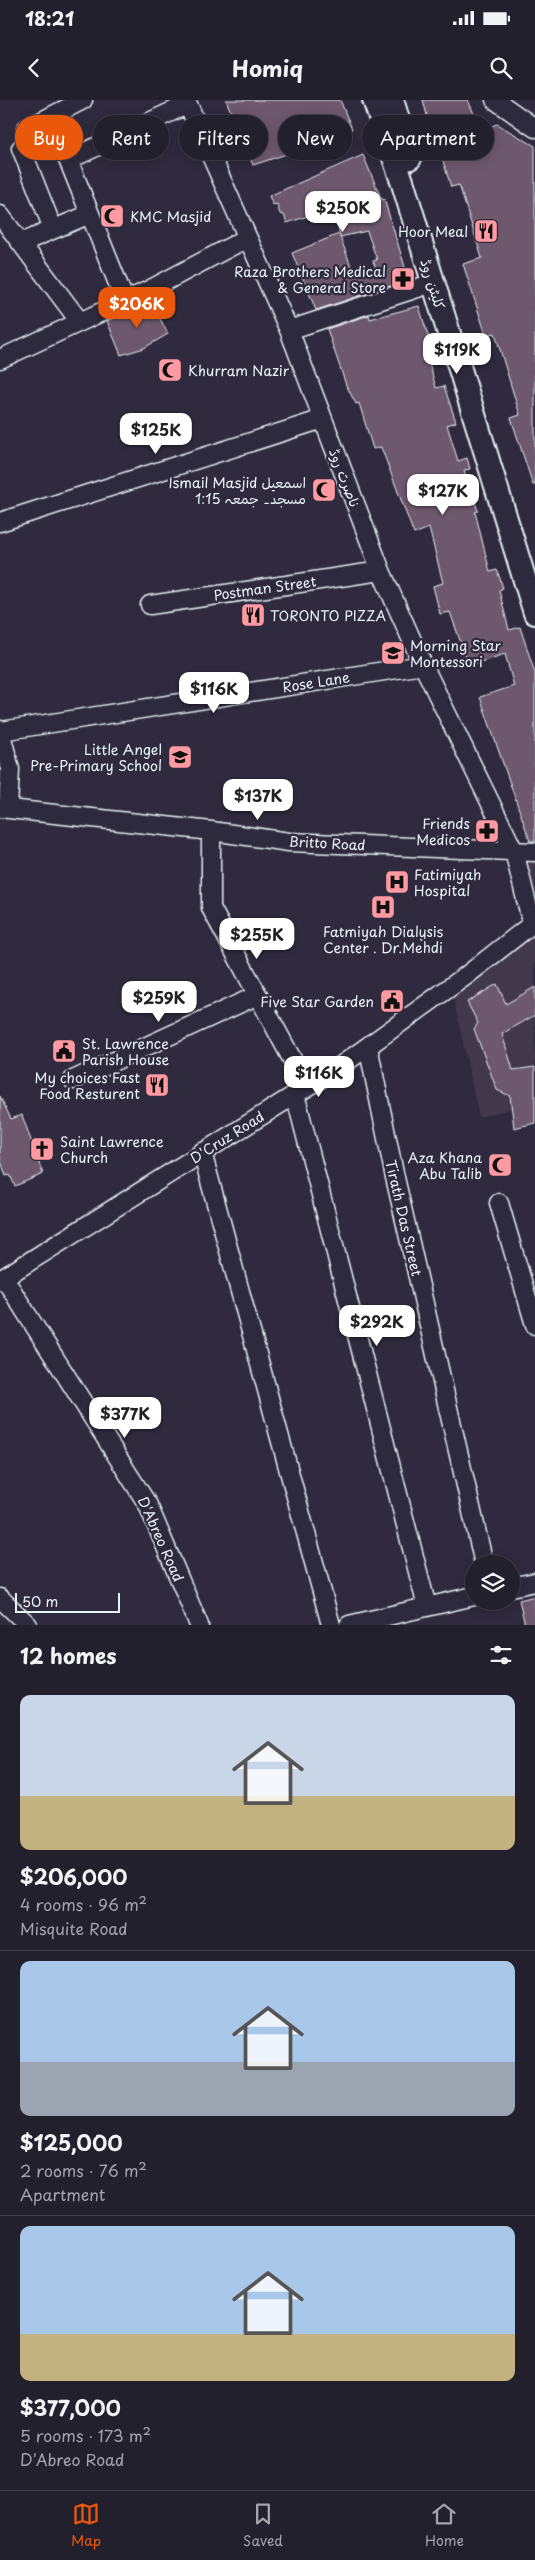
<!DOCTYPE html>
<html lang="en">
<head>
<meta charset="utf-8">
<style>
  body { margin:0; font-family:"Playpen Sans","Playpen Sans Arabic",sans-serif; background:#2f2d3a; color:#f1f3f6; height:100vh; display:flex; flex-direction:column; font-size:19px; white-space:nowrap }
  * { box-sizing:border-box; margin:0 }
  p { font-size:16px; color:#a3a3aa }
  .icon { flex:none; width:28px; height:28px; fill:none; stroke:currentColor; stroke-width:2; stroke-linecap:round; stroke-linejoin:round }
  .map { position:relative; height:1525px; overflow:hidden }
  .details { display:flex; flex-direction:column; background:#23202e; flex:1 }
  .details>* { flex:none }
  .top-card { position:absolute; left:15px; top:15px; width:505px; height:45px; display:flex; gap:10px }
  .controls { position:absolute; left:465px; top:1455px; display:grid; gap:10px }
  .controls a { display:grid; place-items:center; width:55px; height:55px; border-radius:50%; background:#23202e; box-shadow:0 2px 12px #0003,0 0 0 1px #403e4a; font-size:25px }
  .scale { position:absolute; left:15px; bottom:12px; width:105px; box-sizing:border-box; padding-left:5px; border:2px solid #e8f1f8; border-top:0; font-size:14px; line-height:18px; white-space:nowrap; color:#e8f1f8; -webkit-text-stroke:4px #2f2a3d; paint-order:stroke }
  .price { position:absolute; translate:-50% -42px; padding:0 11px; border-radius:10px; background:#fff; color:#222; font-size:16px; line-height:32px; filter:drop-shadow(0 1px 2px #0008) }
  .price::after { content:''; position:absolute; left:50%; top:30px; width:15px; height:11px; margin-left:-8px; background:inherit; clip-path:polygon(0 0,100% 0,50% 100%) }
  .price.selected { background:#ea580c; color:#fff }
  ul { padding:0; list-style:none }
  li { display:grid; align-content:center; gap:10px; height:265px; padding:0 20px }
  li+li { border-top:1px solid #403e4a }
  li span { display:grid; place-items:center; height:155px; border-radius:10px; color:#555 }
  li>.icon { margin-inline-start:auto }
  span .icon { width:90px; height:90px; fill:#fffc; stroke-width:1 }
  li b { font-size:21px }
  h2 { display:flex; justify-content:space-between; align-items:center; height:60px; padding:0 20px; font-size:21px }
  .pill { padding:0 18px; border-radius:22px; background:#23202e; box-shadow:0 2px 12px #0003,0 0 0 1px #403e4a; font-size:18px; line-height:45px }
  .pill.selected { background:#ea580c; color:#fff }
  .status { display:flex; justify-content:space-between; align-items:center; height:35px; padding:0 25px; background:#23202e; direction:ltr }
  .status svg { height:14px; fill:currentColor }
  header { display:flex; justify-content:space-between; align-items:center; height:65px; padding:0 20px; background:#23202e; font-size:22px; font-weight:700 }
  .tab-bar { display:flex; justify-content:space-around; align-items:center; height:70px; border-top:1px solid #403e4a; background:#23202e; font-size:14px; color:#a3a3aa }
  .tab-bar a { display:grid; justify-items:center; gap:2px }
  .tab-bar .selected { color:#ea580c }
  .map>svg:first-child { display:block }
</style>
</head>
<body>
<div class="status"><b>18:21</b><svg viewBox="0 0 49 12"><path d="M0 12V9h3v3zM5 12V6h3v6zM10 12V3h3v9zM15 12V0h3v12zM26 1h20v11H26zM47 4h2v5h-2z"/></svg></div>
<header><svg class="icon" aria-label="back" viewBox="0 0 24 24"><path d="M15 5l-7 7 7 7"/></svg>Homiq<svg class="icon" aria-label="search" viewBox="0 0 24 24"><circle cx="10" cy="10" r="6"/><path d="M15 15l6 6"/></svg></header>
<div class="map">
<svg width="535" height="1525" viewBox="0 0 535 1525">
  <rect width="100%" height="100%" fill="#2f2a3d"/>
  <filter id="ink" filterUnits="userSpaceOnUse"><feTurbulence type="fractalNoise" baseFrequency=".02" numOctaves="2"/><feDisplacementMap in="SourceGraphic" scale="10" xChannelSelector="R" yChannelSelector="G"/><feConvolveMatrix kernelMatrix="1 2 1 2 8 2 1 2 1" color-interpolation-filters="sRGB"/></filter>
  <g filter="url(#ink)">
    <path fill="#42384b" d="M 515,751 L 535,753 L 535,1003 L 479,1017 L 451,887 L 533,824 Z"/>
    <path fill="#6d586d" stroke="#e8f1f8" d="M 226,0 L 340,0 L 352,29 L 311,46 L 253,65 Z
      M 423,0 L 468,0 L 481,30 L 497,24 L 535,46 L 535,385 L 533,385 L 511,318 L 520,315 L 495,233 L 486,235 L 463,164 L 482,158 L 459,85 L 451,87 L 435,34 L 432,35 Z
      M 363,55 L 382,100 L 384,99 L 409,180 L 316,210 L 292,153 L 339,134 L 354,174 L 376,168 L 373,161 L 377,160 L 367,131 L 340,137 L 335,112 L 313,121 L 311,115 L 287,123 L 284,115 L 280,114 L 277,104 L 273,105 L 269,96 Z
      M 151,201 L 168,234 L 144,248 L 121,255 L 107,221 Z
      M 419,206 L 430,242 L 424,244 L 436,288 L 444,286 L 456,322 L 447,325 L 458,361 L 467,358 L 470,369 L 464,370 L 478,411 L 475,412 L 490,472 L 497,470 L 503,488 L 499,490 L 509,530 L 520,527 L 535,573 L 535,741 L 530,741 L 480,597 L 514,586 L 505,554 L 469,566 L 450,512 L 440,514 L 433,486 L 443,483 L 429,428 L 414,434 L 381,347 L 373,349 L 359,303 L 356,304 L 346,285 L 327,229 L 369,215 L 370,219 Z
      M 497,884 L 506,904 L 535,887 L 535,915 L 502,934 L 513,970 L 535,967 L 535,1023 L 514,1028 L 510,996 L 497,990 L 474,929 L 478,923 L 467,902 Z
      M 0,996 L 11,1019 L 22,1015 L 43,1074 L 15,1086 L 10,1075 L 6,1076 L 0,1058 Z
      M 535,1496 L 535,1525 L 525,1525 L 519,1500 Z"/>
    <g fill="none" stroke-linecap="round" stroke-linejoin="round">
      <defs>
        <path id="minor" d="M 495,0 L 535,28
          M 51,17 L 125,201
          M 26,29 L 83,0
          M 21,48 L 53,129
          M 68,60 L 188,4
          M 0,115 L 80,222
          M 21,143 L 90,114
          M 289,230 L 433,183
          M 0,259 L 149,190 L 247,138
          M 0,422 L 323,319
          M 150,505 L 381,471
          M 0,630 L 10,669 L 8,709
          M 1,631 L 423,565
          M 0,708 L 211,731 L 289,742 L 535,752
          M 211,731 L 211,808 L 307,987
          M 368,946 L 394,1073 L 484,1464
          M 73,980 L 258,895
          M 295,994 L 427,1507
          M 202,1052 L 331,1525
          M 499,1103 L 535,1225
          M 4,1178 L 148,1405 L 199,1525
          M 0,1180 L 339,967 L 467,875 L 532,824 L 514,751 L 423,565 L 381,471 L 289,230 L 186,0
          M 511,1487 L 535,1482
          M 0,1498 L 28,1525
          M 349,1525 L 474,1496"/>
        <path id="major" d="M 374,0 L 403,84 L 535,513
          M 392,0 L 410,58"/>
      </defs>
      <use href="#minor" stroke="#e8f1f8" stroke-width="21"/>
      <use href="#major" stroke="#e8f1f8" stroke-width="26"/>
      <use href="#minor" stroke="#2f2a3d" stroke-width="18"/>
      <use href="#major" stroke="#2f2a3d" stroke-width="22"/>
    </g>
  </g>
  <defs>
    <symbol id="mosque-square" viewBox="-11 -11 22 22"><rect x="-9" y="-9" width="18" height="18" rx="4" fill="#ff9aa2" stroke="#2f2a3d"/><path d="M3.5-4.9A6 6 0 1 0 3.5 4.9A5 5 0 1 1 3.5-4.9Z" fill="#111"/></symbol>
    <symbol id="restaurant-square" viewBox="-11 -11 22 22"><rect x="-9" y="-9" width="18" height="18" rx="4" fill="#ff9aa2" stroke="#2f2a3d"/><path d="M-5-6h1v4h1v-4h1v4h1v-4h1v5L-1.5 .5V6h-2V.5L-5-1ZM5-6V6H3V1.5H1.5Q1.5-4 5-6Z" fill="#111"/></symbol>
    <symbol id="pharmacy-square" viewBox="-11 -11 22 22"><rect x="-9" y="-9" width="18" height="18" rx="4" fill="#ff9aa2" stroke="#2f2a3d"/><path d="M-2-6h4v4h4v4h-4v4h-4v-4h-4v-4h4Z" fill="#111"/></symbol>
    <symbol id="school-square" viewBox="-11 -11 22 22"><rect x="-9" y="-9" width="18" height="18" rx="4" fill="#ff9aa2" stroke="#2f2a3d"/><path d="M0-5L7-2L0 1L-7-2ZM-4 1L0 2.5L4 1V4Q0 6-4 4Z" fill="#111"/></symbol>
    <symbol id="hospital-square" viewBox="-11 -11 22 22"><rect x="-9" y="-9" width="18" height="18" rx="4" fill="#ff9aa2" stroke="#2f2a3d"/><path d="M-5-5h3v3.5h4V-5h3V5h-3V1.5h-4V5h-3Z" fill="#111"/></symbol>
    <symbol id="civic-square" viewBox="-11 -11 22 22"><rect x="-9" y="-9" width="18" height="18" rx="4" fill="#ff9aa2" stroke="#2f2a3d"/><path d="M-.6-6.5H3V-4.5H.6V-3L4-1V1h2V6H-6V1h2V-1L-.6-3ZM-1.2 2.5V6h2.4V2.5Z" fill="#111"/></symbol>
    <symbol id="church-square" viewBox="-11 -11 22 22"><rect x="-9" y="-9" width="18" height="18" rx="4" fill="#ff9aa2" stroke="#2f2a3d"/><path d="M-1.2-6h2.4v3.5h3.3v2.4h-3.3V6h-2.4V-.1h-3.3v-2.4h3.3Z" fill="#111"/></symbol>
  </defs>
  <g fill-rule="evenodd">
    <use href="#mosque-square" x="98" y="102" width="28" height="28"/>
    <use href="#restaurant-square" x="472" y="117" width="28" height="28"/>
    <use href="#pharmacy-square" x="389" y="165" width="28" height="28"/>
    <use href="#mosque-square" x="156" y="256" width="28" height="28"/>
    <use href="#mosque-square" x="310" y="376" width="28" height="28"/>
    <use href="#restaurant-square" x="239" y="501" width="28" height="28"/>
    <use href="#school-square" x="379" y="539" width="28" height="28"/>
    <use href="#school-square" x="166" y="643" width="28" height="28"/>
    <use href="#pharmacy-square" x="473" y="717" width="28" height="28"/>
    <use href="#hospital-square" x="383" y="768" width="28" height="28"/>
    <use href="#hospital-square" x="369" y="793" width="28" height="28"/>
    <use href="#civic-square" x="378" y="887" width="28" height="28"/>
    <use href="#civic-square" x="50" y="937" width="28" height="28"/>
    <use href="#restaurant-square" x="143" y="971" width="28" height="28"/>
    <use href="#church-square" x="28" y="1035" width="28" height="28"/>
    <use href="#mosque-square" x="486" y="1051" width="28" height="28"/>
  </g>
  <g text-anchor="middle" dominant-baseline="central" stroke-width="4.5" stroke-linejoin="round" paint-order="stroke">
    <g font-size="14" fill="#e8f1f8" stroke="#2f2a3d" text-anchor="end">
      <text x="130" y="116" text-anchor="start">KMC Masjid</text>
      <text x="468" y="131">Hoor Meal</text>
      <text x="386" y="171">Raza Brothers Medical<tspan x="386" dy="16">&amp; General Store</tspan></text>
      <text x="188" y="270" text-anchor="start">Khurram Nazir</text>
      <text x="306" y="382">Ismail Masjid اسمعیل<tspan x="306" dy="16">مسجد۔ جمعہ 1:15</tspan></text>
      <text x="270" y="515" text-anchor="start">TORONTO PIZZA</text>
      <text x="410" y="545" text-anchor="start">Morning Star<tspan x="410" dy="16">Montessori</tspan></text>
      <text x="162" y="649">Little Angel<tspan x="162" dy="16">Pre-Primary School</tspan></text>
      <text x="470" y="723">Friends<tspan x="470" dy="16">Medicos</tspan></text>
      <text x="414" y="774" text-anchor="start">Fatimiyah<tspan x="414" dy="16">Hospital</tspan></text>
      <text x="383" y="831" text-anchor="middle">Fatmiyah Dialysis<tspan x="383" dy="16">Center . Dr.Mehdi</tspan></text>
      <text x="374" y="901">Five Star Garden</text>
      <text x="82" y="943" text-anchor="start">St. Lawrence<tspan x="82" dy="16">Parish House</tspan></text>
      <text x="140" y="977">My choices Fast<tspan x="140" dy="16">Food Resturent</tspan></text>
      <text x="60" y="1041" text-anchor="start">Saint Lawrence<tspan x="60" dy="16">Church</tspan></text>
      <text x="482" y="1057">Aza Khana<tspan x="482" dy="16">Abu Talib</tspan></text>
    </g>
    <g font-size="14" fill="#e8f1f8" stroke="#2f2a3d">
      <text transform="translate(433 184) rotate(73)">کلیٹن روڈ</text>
      <text transform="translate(345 378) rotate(69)">ناصرت روڈ</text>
      <text transform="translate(265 488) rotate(-8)">Postman Street</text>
      <text transform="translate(316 582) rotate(-9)">Rose Lane</text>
      <text transform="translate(327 743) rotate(3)">Britto Road</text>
      <text transform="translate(227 1037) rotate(-32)">D'Cruz Road</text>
      <text transform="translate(404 1118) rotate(77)">Tirath Das Street</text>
      <text transform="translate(161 1439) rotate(66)">D'Abreo Road</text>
    </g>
  </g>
</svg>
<div class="controls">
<a><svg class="icon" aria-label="layers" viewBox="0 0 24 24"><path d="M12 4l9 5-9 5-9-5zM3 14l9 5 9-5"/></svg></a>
</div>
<div class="scale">50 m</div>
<b class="price" style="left:343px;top:133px">$250K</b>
<b class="price selected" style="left:137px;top:229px">$206K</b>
<b class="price" style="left:457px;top:275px">$119K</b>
<b class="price" style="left:156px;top:355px">$125K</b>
<b class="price" style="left:443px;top:416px">$127K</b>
<b class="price" style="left:214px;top:614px">$116K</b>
<b class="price" style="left:258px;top:721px">$137K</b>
<b class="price" style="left:257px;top:860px">$255K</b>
<b class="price" style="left:159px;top:923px">$259K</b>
<b class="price" style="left:319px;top:998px">$116K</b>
<b class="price" style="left:377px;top:1247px">$292K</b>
<b class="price" style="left:125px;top:1339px">$377K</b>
<div class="top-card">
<a class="pill selected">Buy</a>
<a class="pill">Rent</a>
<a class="pill">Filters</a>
<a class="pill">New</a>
<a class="pill">Apartment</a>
</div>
</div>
<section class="details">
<h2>12 homes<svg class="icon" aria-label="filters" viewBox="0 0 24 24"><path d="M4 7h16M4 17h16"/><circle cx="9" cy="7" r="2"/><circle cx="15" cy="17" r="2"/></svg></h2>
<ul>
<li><span style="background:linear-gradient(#c9d6e8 65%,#c2b280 0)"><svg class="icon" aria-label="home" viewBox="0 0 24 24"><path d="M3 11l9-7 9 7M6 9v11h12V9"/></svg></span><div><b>$206,000</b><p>4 rooms · 96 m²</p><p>Misquite Road</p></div></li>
<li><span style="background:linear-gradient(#a9c7e8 65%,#9aa5b1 0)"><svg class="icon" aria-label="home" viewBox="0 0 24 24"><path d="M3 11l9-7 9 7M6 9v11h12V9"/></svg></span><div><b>$125,000</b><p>2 rooms · 76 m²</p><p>Apartment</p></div></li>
<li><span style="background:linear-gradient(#a9c7e8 70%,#c2b280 0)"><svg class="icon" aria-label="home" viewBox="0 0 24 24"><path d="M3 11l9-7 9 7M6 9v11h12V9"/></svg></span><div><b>$377,000</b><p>5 rooms · 173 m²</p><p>D'Abreo Road</p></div></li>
</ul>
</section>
<nav class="tab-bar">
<a class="selected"><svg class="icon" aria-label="map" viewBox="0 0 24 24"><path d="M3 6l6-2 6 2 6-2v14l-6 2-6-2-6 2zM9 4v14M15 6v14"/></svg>Map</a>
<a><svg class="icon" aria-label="saved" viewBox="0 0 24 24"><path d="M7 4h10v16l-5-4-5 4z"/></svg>Saved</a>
<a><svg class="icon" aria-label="home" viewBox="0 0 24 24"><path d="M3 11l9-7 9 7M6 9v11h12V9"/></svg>Home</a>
</nav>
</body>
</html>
